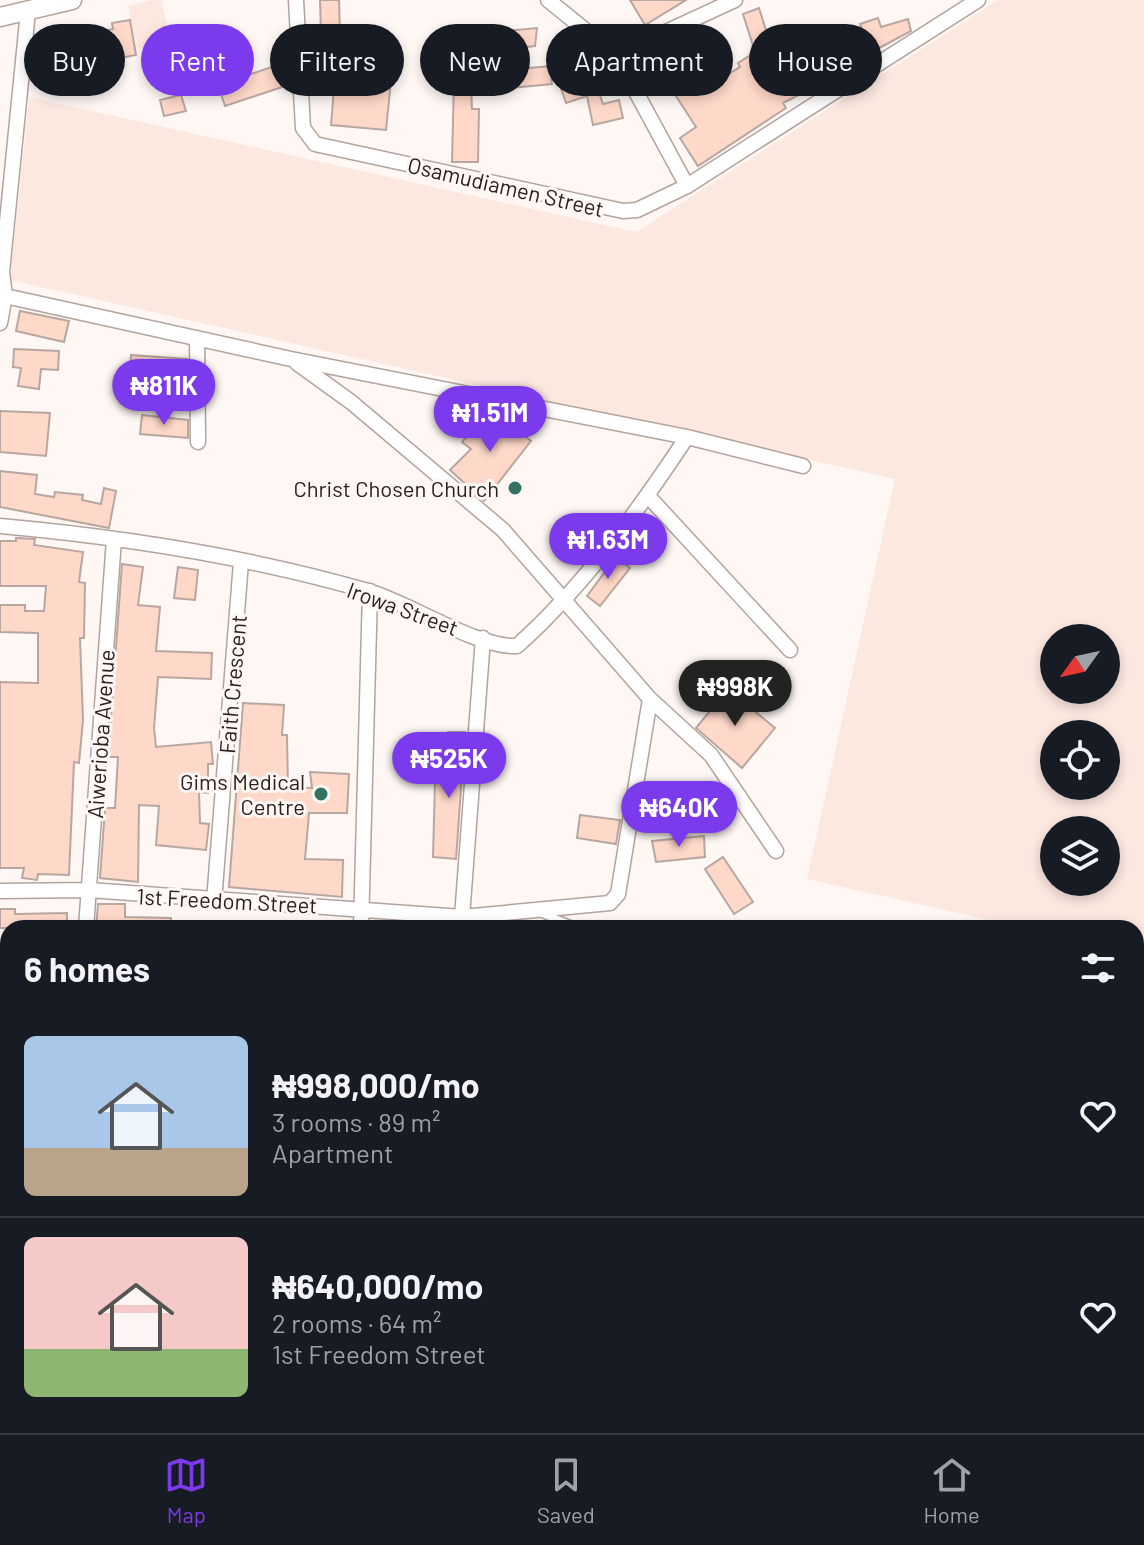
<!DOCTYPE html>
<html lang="en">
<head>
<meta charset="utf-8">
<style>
  body { margin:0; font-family:Barlow,sans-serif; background:#242831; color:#f1f3f6; height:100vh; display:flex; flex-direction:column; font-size:30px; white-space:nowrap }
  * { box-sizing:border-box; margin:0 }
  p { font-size:26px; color:#9ea1a6 }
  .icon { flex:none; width:44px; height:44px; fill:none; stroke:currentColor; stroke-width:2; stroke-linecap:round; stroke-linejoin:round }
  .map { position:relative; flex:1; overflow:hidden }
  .sheet { position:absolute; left:0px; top:920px; width:1144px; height:514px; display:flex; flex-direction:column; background:#171b24; border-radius:24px 24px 0 0; box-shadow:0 4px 12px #0003 }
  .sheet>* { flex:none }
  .top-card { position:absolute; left:24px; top:24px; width:1096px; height:72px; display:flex; gap:16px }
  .needle { width:52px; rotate:237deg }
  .controls { position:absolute; left:1040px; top:624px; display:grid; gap:16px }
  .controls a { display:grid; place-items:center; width:80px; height:80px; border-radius:50%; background:#171b24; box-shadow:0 4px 12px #0003; font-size:40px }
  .price { position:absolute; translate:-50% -68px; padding:0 18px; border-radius:28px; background:#7c3aed; color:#fff; font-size:26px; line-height:52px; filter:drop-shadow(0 2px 4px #0008) }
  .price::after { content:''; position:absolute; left:50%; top:48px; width:24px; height:18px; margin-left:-12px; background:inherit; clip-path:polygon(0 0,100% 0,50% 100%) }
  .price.current { background:#222; color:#fff }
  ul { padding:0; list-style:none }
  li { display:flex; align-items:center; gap:24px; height:200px; padding:0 24px }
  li+li { border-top:2px solid #363941 }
  li span { display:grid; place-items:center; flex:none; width:224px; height:160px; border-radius:12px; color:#555 }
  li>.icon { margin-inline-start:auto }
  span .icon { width:96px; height:96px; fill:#fffc; stroke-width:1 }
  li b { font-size:34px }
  h2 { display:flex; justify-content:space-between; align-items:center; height:96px; padding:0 24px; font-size:34px }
  .chip { padding:0 28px; border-radius:36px; background:#171b24; box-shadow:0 4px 12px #0003; font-size:28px; line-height:72px }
  .chip.current { background:#7c3aed; color:#fff }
  .menu { display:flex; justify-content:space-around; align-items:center; height:112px; border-top:2px solid #363941; background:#171b24; font-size:22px; color:#9ea1a6 }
  .menu a { display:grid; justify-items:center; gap:4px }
  .menu .current { color:#7c3aed }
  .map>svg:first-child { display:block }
</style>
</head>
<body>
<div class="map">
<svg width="1144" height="1433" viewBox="0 0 1144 1433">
  <rect width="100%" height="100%" fill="#fef7f4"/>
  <path fill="#fde8e0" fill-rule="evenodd" d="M 152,0 L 161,0 L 172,43 L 137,49 L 128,6 Z
    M 998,0 L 1144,0 L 1144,955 L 1136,953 L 1136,928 L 1025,928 L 807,879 L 895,479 L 10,280 L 29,97 L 636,232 ZM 1054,638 L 1106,638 L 1106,690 L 1054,690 ZM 1054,734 L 1106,734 L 1106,786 L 1054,786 ZM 1054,830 L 1106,830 L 1106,882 L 1054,882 Z"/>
  <path fill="#fed8c9" stroke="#b8a7a0" stroke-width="2" d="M 320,0 L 339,0 L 340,32 L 321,33 Z
    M 630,0 L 686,0 L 645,25 Z
    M 759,8 L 771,46 L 786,38 L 807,77 L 830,64 L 838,77 L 820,89 L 818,85 L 783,103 L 786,108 L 698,166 L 680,138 L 696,127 L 652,59 L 696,34 L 710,59 L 690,71 L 701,90 L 740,67 L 738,63 L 755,52 L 743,14 Z
    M 878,18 L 881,27 L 908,19 L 911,31 L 870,53 L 860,24 Z
    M 130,20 L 136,55 L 52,71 L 46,43 L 113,29 L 112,23 Z
    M 537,28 L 535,46 L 470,54 L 472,109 L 479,109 L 478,162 L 452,162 L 455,36 Z
    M 368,59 L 393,61 L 386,130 L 331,125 L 336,63 L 368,64 Z
    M 278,65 L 285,86 L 225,106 L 218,85 Z
    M 550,66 L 552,84 L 511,88 L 509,70 Z
    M 592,72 L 603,104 L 619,100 L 623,118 L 593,125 L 587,96 L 566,103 L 559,83 Z
    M 181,95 L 186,111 L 164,116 L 160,100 Z
    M 20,311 L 69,321 L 64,342 L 16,331 Z
    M 14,349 L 59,351 L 58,370 L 41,369 L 39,389 L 18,386 L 21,368 L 13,367 Z
    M 131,355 L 187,359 L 187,377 L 130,373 Z
    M 490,408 L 531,441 L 484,501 L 450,470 L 471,449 L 462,442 Z
    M 0,411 L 50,413 L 46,456 L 0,452 Z
    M 142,415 L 188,420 L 188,438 L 140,434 Z
    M 0,471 L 37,475 L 35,494 L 54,497 L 55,492 L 83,495 L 82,500 L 101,504 L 104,488 L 116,491 L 109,528 L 0,507 Z
    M 16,538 L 35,539 L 34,545 L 83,552 L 79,582 L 85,583 L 84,638 L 80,638 L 83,720 L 79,763 L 74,762 L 69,875 L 38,874 L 37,880 L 22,878 L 24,868 L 0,868 L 0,682 L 38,683 L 38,633 L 0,632 L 0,605 L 25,605 L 25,611 L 44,611 L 46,586 L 0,586 L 0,541 L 16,541 Z
    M 616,557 L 630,568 L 600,606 L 587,596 Z
    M 122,564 L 143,567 L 138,605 L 160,607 L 156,651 L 212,653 L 211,679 L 158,677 L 154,728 L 156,747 L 211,742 L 213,764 L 208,764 L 208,793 L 199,792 L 200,823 L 209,824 L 206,850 L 156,845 L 159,806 L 139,805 L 138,882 L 100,878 L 105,808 L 115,808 L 118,757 L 108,757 Z
    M 178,567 L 198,570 L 195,600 L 174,598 Z
    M 728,689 L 775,728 L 742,768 L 696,728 Z
    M 243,703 L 284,705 L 282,735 L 287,735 L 288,787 L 312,788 L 310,772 L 349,774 L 347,813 L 309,813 L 305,859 L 343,860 L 342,897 L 229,887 Z
    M 448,732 L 465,732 L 456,859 L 433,857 L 435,781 L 446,781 Z
    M 580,815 L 620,820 L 616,844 L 577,838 Z
    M 704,836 L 705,857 L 656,862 L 652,841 Z
    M 723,857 L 753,902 L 734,914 L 705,869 Z
    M 98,904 L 125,904 L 125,917 L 171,918 L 172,928 L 96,928 Z
    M 0,909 L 15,909 L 15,914 L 67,913 L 67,928 L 0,928 Z"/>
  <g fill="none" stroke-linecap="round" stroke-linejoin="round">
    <defs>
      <path id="lane" d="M 541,913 L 579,928"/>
      <path id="street" d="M 296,0 L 303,128 L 315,144 L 623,211 L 637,210 L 687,186 L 978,0
        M 548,0 L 616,55 L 687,186
        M 616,55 L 735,0
        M 5,296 L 291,359 L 687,437 L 803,466
        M 0,323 L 5,296 L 2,272 L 28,11
        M 197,338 L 198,442
        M 297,363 L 351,402 L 503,530 L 650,699 L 711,755 L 776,851
        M 648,496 L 790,650
        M 0,526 C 123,537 250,557 368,591 C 409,603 477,648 517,646 C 583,587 638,511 687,437
        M 0,891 L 89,890 L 462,917 L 610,903 L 618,894 L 650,699
        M 214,901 L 241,562
        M 462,917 L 483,638
        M 86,928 L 114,539
        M 361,928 L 370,591
        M 0,1069 L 8,1069
        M 0,1302 L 8,1301
        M 1136,1326 L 1144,1322
        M 353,1426 L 354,1433
        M 488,1426 L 490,1433
        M 621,1426 L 637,1431 L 645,1426
        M 790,1426 L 796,1433
        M 146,1433 L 177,1426
        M 523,1433 L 544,1426
        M 955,1433 L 967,1426"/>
      <path id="secondary" d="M 0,17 L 72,0"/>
    </defs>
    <use href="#lane" stroke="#b3a39c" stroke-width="10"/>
    <use href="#street" stroke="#b3a39c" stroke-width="17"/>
    <use href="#secondary" stroke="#b3a39c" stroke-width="21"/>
    <use href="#lane" stroke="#fff" stroke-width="7"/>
    <use href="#street" stroke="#fff" stroke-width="14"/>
    <use href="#secondary" stroke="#fff" stroke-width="18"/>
  </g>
  <g fill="#317260" stroke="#fef7f4" stroke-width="3">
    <circle cx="515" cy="488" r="8"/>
    <circle cx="321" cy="794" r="8"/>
  </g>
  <g text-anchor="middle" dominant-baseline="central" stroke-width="6" stroke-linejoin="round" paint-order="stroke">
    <g font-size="22" fill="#28211f" stroke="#fef7f4">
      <text transform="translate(506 186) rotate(13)">Osamudiamen Street</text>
      <text transform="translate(403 608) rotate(20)">Irowa Street</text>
      <text transform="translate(232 684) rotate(-85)">Faith Crescent</text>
      <text transform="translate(100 734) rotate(-86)">Aiwerioba Avenue</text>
      <text transform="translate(227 900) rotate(3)">1st Freedom Street</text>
    </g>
    <g font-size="22" fill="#28211f" stroke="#fef7f4" text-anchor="end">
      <text x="499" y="488">Christ Chosen Church</text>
      <text x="305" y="781">Gims Medical<tspan x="305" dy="25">Centre</tspan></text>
    </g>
  </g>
</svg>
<div class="controls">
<a><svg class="needle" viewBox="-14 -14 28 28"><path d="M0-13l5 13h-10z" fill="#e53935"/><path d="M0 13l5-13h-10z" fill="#9ea1a6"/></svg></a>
<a><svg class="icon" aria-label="locate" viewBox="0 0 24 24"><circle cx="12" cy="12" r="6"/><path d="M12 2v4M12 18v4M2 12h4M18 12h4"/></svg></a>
<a><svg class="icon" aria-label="layers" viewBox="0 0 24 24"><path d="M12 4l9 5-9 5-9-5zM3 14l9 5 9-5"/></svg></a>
</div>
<b class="price" style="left:164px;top:427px">₦811K</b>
<b class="price" style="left:490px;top:454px">₦1.51M</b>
<b class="price" style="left:608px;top:581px">₦1.63M</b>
<b class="price current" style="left:735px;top:728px">₦998K</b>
<b class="price" style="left:449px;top:800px">₦525K</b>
<b class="price" style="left:679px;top:849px">₦640K</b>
<div class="top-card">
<a class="chip">Buy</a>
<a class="chip current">Rent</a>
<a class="chip">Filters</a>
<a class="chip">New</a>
<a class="chip">Apartment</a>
<a class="chip">House</a>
</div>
<section class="sheet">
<h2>6 homes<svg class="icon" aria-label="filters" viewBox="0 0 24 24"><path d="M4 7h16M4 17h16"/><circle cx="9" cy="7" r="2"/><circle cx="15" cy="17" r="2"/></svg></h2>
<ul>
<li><span style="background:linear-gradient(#a9c7e8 70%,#b9a48a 0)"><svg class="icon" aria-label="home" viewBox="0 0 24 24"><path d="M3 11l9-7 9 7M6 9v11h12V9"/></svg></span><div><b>₦998,000/mo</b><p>3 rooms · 89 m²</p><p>Apartment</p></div><svg class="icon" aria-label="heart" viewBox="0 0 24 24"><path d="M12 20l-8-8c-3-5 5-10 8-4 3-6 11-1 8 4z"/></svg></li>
<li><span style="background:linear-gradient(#f6c9c9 70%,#8fb573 0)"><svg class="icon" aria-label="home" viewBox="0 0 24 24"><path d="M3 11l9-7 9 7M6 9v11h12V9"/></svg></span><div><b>₦640,000/mo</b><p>2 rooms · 64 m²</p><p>1st Freedom Street</p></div><svg class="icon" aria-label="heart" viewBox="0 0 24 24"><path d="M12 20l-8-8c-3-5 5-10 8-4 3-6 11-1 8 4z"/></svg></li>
</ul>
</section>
</div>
<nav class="menu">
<a class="current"><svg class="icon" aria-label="map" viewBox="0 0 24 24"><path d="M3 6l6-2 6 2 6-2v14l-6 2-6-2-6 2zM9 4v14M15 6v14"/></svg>Map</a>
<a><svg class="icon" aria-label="saved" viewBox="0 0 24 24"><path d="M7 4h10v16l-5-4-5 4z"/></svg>Saved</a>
<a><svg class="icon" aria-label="home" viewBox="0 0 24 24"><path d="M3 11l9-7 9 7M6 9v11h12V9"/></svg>Home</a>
</nav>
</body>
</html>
